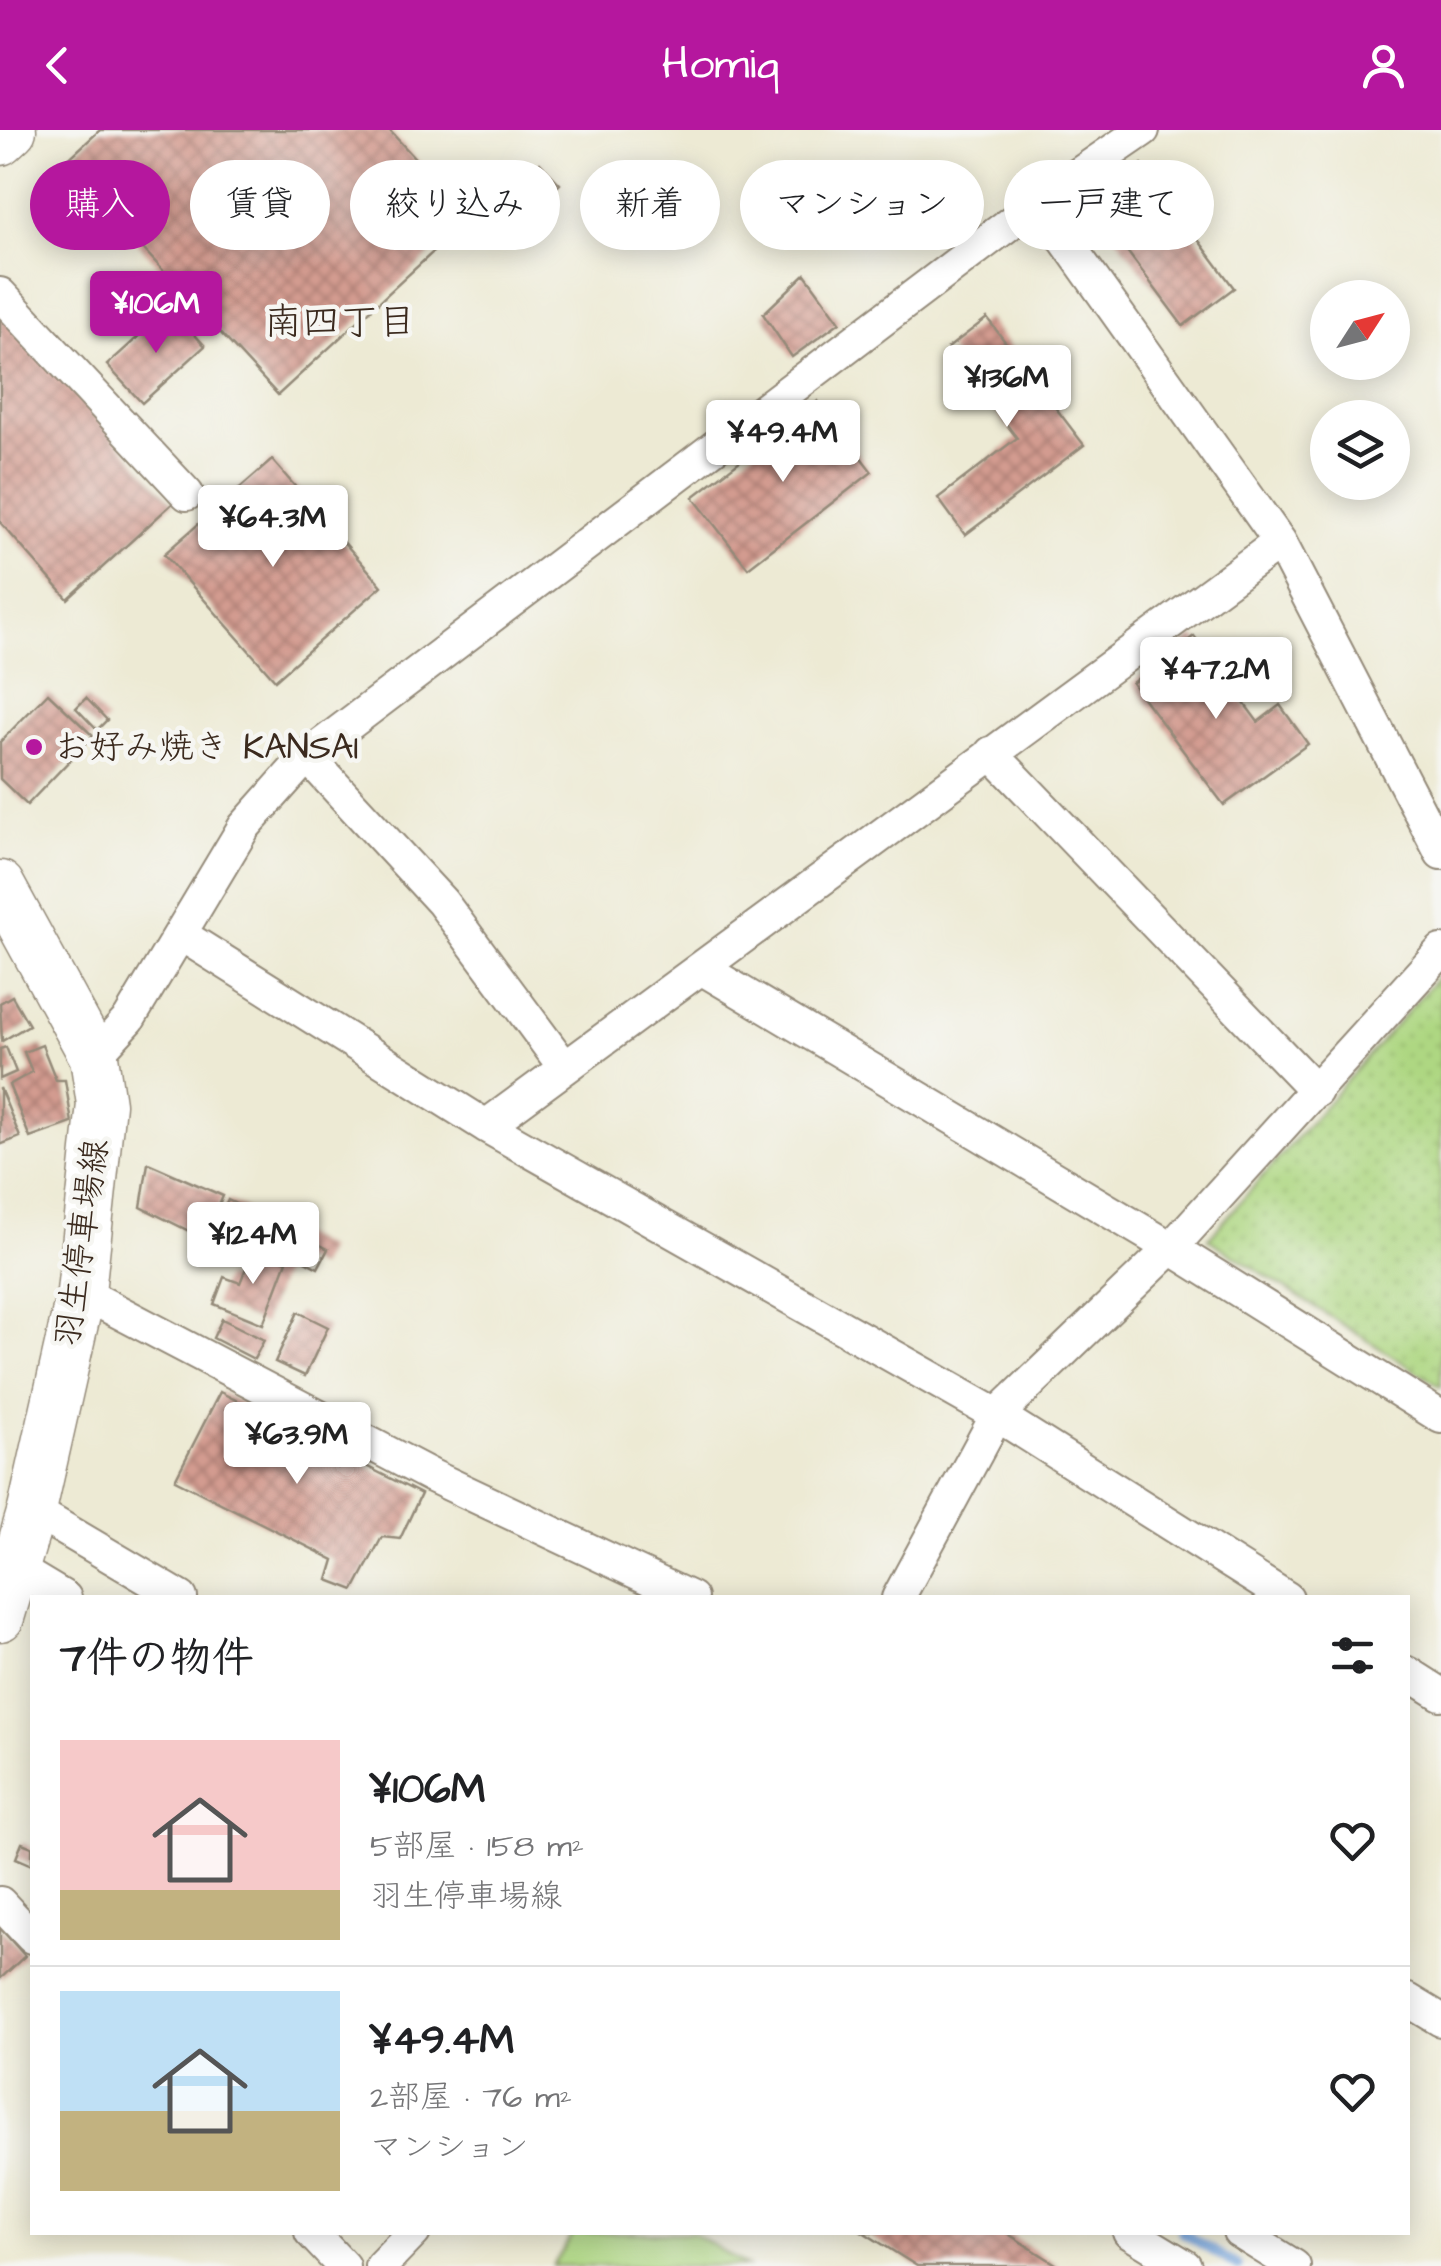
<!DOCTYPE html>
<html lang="ja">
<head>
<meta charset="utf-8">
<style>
  body { margin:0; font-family:"Architects Daughter","Klee One",sans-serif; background:#f6f6f6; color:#202124; height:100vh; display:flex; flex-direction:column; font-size:38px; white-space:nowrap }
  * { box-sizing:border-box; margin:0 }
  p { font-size:32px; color:#757577 }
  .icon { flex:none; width:55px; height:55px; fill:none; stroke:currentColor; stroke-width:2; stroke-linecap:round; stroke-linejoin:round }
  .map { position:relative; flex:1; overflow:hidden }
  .panel { position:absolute; left:30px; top:1465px; width:1380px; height:640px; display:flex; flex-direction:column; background:#fff; border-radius:0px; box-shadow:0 5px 25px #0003 }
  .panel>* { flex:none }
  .hud { position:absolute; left:30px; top:30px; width:1382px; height:90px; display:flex; gap:20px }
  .needle { width:65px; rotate:54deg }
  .controls { position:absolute; left:1310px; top:150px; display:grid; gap:20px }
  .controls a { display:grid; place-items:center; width:100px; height:100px; border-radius:50%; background:#fff; box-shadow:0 5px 25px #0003; font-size:50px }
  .price { position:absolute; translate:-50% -85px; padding:0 22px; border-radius:10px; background:#fff; color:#222; font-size:32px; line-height:65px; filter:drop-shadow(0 2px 5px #0008) }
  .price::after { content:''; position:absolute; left:50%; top:60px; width:30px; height:22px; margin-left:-15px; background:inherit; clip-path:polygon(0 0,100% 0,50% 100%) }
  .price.selected { background:#b5179e; color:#fff }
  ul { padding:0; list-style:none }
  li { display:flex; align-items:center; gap:30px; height:250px; padding:0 30px }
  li+li { border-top:2px solid #e0e0e0 }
  li span { display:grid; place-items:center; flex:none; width:280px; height:200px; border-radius:0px; color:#555 }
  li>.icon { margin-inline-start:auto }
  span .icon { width:120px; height:120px; fill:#fffc; stroke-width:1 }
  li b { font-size:42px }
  h2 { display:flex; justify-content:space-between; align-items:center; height:120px; padding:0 30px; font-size:42px }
  .pill { padding:0 35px; border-radius:45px; background:#fff; box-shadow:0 5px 25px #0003; font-size:35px; line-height:90px }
  .pill.selected { background:#b5179e; color:#fff }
  header { display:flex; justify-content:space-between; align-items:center; height:130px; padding:0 30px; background:#b5179e; color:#fff; font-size:45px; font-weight:600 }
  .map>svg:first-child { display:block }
</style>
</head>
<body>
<header><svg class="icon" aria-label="back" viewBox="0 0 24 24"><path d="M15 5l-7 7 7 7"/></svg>Homiq<svg class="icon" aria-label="person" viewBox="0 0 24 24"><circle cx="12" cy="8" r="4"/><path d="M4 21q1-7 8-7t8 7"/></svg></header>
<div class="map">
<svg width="1441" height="2136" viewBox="0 0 1441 2136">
  <defs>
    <pattern id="park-dots" width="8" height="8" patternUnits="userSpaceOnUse" patternTransform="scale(2.5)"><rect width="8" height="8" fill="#aed782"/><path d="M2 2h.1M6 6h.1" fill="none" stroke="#97b970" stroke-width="1.8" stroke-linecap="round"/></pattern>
    <pattern id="building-cross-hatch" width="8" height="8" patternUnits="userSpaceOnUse" patternTransform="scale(2.5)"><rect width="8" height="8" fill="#d39b90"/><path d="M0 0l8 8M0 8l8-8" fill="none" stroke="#ac7f75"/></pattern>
  </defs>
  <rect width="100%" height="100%" fill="#f6f6f2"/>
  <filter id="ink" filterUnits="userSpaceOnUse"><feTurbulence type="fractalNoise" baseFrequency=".01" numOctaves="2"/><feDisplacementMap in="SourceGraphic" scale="20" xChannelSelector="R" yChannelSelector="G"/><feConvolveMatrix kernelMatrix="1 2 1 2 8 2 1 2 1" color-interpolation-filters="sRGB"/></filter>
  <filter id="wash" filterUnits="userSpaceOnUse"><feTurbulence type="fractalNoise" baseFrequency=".0048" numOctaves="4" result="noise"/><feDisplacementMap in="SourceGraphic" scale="40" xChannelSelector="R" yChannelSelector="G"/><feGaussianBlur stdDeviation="2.25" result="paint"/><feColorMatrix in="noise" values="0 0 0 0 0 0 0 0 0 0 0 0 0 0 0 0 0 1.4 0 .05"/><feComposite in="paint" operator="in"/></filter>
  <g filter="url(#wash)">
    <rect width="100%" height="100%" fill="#edead4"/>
    <path fill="#aed782" stroke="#748050" stroke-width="2.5" d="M 574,2102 L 693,2103 L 747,2136 L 553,2136 Z"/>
    <path fill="url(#park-dots)" stroke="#748050" stroke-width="2.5" d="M 1441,843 L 1441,1257 L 1208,1109 Z"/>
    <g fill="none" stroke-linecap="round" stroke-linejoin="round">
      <path stroke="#72a3dd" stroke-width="10" d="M 1182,2102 L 1238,2136"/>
    </g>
    <g id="blocks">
      <path fill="url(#building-cross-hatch)" d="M 100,0 L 389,0 L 470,88 L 278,265 L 64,33 Z
        M 540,33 L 560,54 L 551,63 L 531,42 Z
        M 1142,34 L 1234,158 L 1183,196 L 1091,73 Z
        M 805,144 L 840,192 L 792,227 L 763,184 Z
        M 0,178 L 173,373 L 68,469 L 0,392 Z
        M 170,178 L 205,216 L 142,273 L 107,235 Z
        M 987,188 L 1084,315 L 965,405 L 938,368 L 1017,308 L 948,218 Z
        M 818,271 L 872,342 L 748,438 L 693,367 Z
        M 272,330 L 382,456 L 275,550 L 164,424 Z
        M 1194,506 L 1258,592 L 1280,575 L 1308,614 L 1224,675 L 1132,553 Z
        M 48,563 L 93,606 L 27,675 L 0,649 L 0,612 Z
        M 86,568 L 107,590 L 97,600 L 76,578 Z
        M 12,866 L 29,895 L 2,911 L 0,873 Z
        M 42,915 L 56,950 L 65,950 L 72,993 L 30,1008 L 9,955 L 32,942 L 24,922 Z
        M 6,917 L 16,942 L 0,949 L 0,919 Z
        M 0,958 L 20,1007 L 0,1015 Z
        M 148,1033 L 223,1066 L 205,1109 L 141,1077 Z
        M 228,1070 L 292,1102 L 282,1121 L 251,1109 L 247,1117 L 214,1101 Z
        M 299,1104 L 328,1119 L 318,1138 L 290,1123 Z
        M 254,1118 L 287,1131 L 263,1194 L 214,1174 L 224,1147 L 240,1153 Z
        M 298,1182 L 328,1197 L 305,1246 L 275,1232 Z
        M 222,1189 L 264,1210 L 254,1229 L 213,1208 Z
        M 220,1262 L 421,1364 L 400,1409 L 382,1407 L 354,1460 L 328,1450 L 334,1430 L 175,1350 Z
        M 22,1713 L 32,1717 L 32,1735 L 16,1728 Z
        M 0,1798 L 25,1826 L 0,1849 Z
        M 863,2102 L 1005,2102 L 1059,2136 L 917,2136 Z"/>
    </g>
  </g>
  <g filter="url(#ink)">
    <use href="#blocks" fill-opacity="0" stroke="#948a79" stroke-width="2.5"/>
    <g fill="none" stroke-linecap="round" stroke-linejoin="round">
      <defs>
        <path id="minor" d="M 1038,72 L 1280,412 L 1441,723
          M 0,164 L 187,364
          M 991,623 L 1316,961
          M 307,626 L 442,772 L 565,938
          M 180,804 L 486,996 L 997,1285 L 1287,1468
          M 701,838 L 1171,1118 L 1441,1287
          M 94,927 L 129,889 L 244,697 L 307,626 L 1038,72 L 1143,0
          M 486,996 L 1280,412
          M 81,1162 L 432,1346 L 691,1468
          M 32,1380 L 181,1468
          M 15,1438 L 65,1468
          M 898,1468 L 997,1285 L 1171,1118 L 1441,821
          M 1408,1543 L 1441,1564
          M 0,1773 L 32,1807
          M 1408,1870 L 1441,1890
          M 311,2102 L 343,2136
          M 1129,2102 L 1185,2136
          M 1239,2102 L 1294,2136
          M 381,2136 L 414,2102"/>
        <path id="secondary" d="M 0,11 L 12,0
          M 0,755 L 94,927 L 101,974 L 81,1162 L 32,1380 L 0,1487"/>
      </defs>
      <use href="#minor" stroke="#948a79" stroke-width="36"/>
      <use href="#secondary" stroke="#948a79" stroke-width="51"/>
      <use href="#minor" stroke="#fff" stroke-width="32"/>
      <use href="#secondary" stroke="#fff" stroke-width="48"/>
    </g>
  </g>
  <circle fill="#b5179e" stroke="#f6f6f2" stroke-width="4" cx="34" cy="617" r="10"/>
  <g text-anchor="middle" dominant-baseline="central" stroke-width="9" stroke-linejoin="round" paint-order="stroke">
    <g font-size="35" fill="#3b2a1e" stroke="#f6f6f2" text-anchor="start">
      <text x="54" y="617">お好み焼き KANSAI</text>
    </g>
    <g font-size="35" fill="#3b2a1e" stroke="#f6f6f2">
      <text transform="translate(82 1113) rotate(-82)">羽生停車場線</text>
    </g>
    <g font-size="38" fill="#3b2a1e" stroke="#f6f6f2">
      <text x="340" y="193">南四丁目</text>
    </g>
  </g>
</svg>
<div class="controls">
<a><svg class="needle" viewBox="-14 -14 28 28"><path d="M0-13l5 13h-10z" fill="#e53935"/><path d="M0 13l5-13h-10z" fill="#757577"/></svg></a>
<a><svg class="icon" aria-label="layers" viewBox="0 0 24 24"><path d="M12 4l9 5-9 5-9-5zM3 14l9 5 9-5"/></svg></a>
</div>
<b class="price selected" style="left:156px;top:226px">¥106M</b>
<b class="price" style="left:1007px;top:300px">¥136M</b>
<b class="price" style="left:783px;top:355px">¥49.4M</b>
<b class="price" style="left:273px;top:440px">¥64.3M</b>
<b class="price" style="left:1216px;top:592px">¥47.2M</b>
<b class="price" style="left:253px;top:1157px">¥124M</b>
<b class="price" style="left:297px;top:1357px">¥63.9M</b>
<div class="hud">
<a class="pill selected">購入</a>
<a class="pill">賃貸</a>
<a class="pill">絞り込み</a>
<a class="pill">新着</a>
<a class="pill">マンション</a>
<a class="pill">一戸建て</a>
</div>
<section class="panel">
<h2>7件の物件<svg class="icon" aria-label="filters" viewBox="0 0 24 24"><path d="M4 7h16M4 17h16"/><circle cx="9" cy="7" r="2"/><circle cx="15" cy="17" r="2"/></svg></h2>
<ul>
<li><span style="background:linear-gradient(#f6c9c9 75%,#c2b280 0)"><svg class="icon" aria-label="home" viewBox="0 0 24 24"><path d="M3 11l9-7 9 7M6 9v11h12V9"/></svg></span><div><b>¥106M</b><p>5部屋 · 158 m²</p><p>羽生停車場線</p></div><svg class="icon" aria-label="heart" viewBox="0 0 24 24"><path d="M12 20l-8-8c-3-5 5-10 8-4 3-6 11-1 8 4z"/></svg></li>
<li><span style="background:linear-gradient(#bfe0f5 60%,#c2b280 0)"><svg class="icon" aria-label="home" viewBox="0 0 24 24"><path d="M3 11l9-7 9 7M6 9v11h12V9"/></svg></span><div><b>¥49.4M</b><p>2部屋 · 76 m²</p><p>マンション</p></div><svg class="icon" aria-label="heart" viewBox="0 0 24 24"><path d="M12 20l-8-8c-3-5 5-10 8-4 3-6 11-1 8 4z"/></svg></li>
</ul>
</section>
</div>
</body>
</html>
